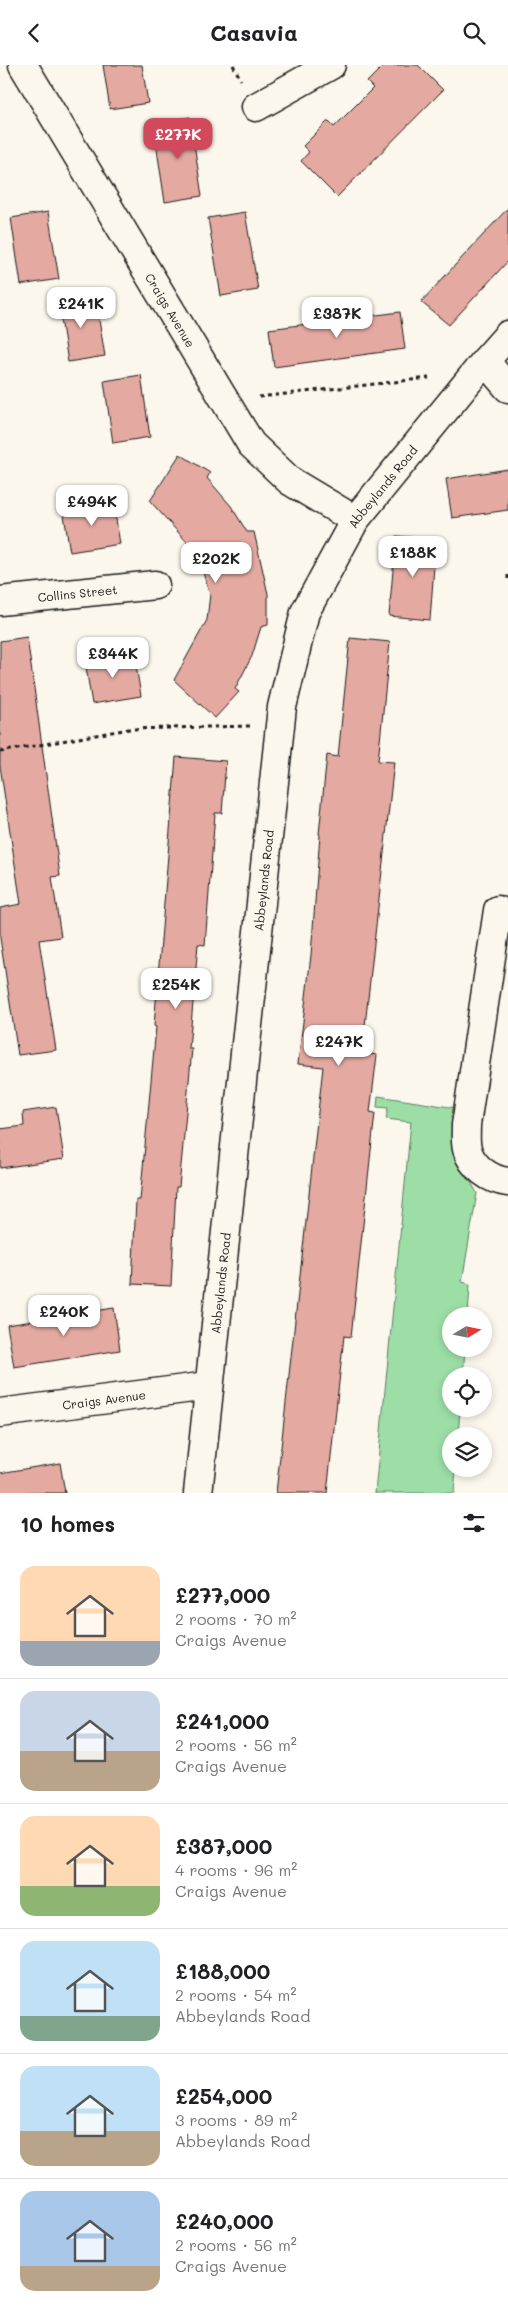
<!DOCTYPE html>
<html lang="en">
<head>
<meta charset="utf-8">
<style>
  body { margin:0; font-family:Mali,sans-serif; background:#f2f2f2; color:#202124; height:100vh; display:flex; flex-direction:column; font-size:19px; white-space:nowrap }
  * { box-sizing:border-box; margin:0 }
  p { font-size:16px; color:#757577 }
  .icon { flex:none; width:28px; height:28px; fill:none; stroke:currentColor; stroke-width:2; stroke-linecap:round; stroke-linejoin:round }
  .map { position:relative; height:1428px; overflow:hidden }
  .side { display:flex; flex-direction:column; background:#fff; flex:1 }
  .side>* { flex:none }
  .needle { width:32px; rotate:80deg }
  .fabs { position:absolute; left:442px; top:1242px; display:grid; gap:10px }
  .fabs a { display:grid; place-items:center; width:50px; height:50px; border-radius:50%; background:#fff; box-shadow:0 2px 8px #0003; font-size:25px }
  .price { position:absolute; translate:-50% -42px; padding:0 11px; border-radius:10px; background:#fff; color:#222; font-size:16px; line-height:32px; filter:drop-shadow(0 1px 2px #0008) }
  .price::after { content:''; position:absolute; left:50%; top:30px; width:15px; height:11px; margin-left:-8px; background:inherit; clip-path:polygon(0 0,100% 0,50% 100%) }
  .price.on { background:#d1495b; color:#fff }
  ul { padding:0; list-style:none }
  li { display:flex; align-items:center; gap:15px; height:125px; padding:0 20px }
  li+li { border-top:1px solid #e0e0e0 }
  li span { display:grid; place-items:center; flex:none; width:140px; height:100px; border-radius:15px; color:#555 }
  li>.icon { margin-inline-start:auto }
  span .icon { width:60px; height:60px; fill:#fffc; stroke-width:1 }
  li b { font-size:21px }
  h2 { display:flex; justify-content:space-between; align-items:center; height:60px; padding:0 20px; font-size:21px }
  header { display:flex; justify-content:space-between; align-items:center; height:65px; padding:0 20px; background:#fff; font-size:22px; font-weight:800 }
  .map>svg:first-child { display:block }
</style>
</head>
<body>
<header><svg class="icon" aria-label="back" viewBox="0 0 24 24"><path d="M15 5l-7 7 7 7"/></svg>Casavia<svg class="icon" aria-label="search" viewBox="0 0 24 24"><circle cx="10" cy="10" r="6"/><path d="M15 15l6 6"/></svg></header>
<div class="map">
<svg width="508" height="1428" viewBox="0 0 508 1428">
  <rect width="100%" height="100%" fill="#fbf7ec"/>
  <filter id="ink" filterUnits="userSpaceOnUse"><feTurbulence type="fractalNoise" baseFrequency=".02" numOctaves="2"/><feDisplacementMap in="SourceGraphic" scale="10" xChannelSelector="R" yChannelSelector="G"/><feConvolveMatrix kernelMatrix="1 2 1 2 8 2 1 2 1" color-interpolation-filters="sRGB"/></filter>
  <g filter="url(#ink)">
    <path fill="#9ddea7" stroke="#5c7d62" d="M 378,1031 L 456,1043 L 452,1084 L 477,1128 L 462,1217 L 470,1219 L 468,1251 L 451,1251 L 451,1284 L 465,1284 L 463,1311 L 451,1311 L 451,1344 L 460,1344 L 458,1371 L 451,1371 L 451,1404 L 456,1404 L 454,1428 L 375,1428 L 411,1057 L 386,1054 L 388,1043 L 377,1042 Z"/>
    <path fill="#e4aaa1" stroke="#1c1c1c" d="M 103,0 L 142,0 L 148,38 L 110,44 Z
      M 384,0 L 418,0 L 443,25 L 337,132 L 301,96 L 309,87 L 303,81 L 328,56 L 334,62 L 373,23 L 367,17 Z
      M 190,52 L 202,131 L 165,137 L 153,58 Z
      M 508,143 L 508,196 L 449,260 L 421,237 Z
      M 48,147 L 59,214 L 21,220 L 11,153 Z
      M 245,147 L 258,225 L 221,231 L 208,153 Z
      M 95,231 L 105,291 L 68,297 L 58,236 Z
      M 400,247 L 405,284 L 274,302 L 269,264 Z
      M 141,310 L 150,372 L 113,378 L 104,316 Z
      M 180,389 L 210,408 L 207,413 L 231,441 L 247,467 L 254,467 L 268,529 L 268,560 L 261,562 L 252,591 L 235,624 L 239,627 L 215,653 L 174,615 L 207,555 L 210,529 L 196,487 L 150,436 Z
      M 508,404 L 508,445 L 452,453 L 446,414 Z
      M 113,436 L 120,479 L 70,487 L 63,444 Z
      M 396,471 L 436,474 L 430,555 L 389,551 Z
      M 27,572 L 60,811 L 52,812 L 61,872 L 39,875 L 56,985 L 18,990 L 0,873 L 0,843 L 21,839 L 0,701 L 0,576 Z
      M 350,573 L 390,577 L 378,696 L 394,697 L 362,988 L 377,990 L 370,1047 L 375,1048 L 351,1272 L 344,1271 L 327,1428 L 276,1428 L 323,1002 L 298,999 L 311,890 L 320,770 L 319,769 L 327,690 L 338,692 Z
      M 134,588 L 141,631 L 92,639 L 85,596 Z
      M 176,692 L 226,696 L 222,748 L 215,748 L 205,880 L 198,879 L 189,984 L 192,984 L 179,1122 L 176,1122 L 171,1221 L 132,1219 L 136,1135 L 140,1135 L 156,962 L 154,961 Z
      M 56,1042 L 64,1094 L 0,1103 L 0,1064 L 24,1061 L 23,1047 Z
      M 114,1243 L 120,1285 L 14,1302 L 7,1260 Z
      M 60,1398 L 65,1428 L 0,1428 L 0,1408 Z"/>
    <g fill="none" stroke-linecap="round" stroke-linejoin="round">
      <defs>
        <g id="minor">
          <path id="s1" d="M 23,0 L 251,379 L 290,416 L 355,455"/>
          <path d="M 256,42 L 331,0"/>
          <path d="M 485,296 L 508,323"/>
          <path id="s2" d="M 0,536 L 155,520"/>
          <path d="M 498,845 L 466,1060 C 466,1067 465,1077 467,1084 C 472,1102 490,1115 508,1117"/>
          <path id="s3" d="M 0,1348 L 208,1321"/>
          <path id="s4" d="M 198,1428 L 282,642 L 305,547 L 355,455 L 485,296 L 508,270"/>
        </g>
      </defs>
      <use href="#minor" stroke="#1c1c1c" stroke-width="31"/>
      <path stroke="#1c1c1c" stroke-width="3" stroke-dasharray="4 4" stroke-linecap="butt" d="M 233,0 L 241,15
        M 259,332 L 429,313
        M 508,510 L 508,518
        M 0,687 L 129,664 L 250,661"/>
      <use href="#minor" stroke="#fbf7ec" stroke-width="28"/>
    </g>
  </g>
  <g text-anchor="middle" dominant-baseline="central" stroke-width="4" stroke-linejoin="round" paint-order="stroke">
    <g font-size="12" fill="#1c1c1c" stroke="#fbf7ec">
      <text stroke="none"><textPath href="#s1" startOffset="286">Craigs Avenue</textPath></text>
      <text stroke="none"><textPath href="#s4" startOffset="1036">Abbeylands Road</textPath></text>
      <text stroke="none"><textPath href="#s2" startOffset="78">Collins Street</textPath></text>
      <text stroke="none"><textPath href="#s4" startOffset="616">Abbeylands Road</textPath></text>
      <text stroke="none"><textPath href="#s4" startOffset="211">Abbeylands Road</textPath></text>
      <text stroke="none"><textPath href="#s3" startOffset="105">Craigs Avenue</textPath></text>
    </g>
  </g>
</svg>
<div class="fabs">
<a><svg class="needle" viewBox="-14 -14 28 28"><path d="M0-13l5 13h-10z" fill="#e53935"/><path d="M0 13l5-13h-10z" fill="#757577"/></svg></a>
<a><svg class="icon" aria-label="locate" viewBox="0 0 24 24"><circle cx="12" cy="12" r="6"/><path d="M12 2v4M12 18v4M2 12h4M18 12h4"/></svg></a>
<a><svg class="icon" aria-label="layers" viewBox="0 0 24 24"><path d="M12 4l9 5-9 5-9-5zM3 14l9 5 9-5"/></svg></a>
</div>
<b class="price on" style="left:178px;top:95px">£277K</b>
<b class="price" style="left:81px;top:264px">£241K</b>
<b class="price" style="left:337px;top:274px">£387K</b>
<b class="price" style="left:92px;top:462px">£494K</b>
<b class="price" style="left:413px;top:513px">£188K</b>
<b class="price" style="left:216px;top:519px">£202K</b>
<b class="price" style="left:113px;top:614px">£344K</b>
<b class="price" style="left:176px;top:945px">£254K</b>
<b class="price" style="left:339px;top:1002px">£247K</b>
<b class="price" style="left:64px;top:1272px">£240K</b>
</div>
<section class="side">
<h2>10 homes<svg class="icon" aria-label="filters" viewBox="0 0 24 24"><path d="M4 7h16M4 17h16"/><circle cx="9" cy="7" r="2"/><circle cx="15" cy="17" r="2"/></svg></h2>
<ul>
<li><span style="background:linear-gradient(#ffd9b3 75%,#9aa5b1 0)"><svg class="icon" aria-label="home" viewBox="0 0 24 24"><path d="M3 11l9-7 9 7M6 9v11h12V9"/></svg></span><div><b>£277,000</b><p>2 rooms · 70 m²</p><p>Craigs Avenue</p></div></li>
<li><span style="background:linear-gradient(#c9d6e8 60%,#b9a48a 0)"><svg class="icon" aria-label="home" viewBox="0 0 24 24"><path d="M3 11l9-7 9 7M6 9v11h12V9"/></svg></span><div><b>£241,000</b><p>2 rooms · 56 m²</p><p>Craigs Avenue</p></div></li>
<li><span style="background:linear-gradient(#ffd9b3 70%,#8fb573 0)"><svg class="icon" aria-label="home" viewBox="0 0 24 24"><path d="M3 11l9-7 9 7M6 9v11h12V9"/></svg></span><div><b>£387,000</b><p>4 rooms · 96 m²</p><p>Craigs Avenue</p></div></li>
<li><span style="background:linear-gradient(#bfe0f5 75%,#7fa58c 0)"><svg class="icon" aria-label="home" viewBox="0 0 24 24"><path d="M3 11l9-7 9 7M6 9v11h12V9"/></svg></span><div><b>£188,000</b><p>2 rooms · 54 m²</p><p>Abbeylands Road</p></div></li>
<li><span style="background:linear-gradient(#bfe0f5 65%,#b9a48a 0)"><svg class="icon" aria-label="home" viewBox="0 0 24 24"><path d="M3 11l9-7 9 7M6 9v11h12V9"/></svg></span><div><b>£254,000</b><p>3 rooms · 89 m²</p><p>Abbeylands Road</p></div></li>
<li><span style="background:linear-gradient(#a9c7e8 75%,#b9a48a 0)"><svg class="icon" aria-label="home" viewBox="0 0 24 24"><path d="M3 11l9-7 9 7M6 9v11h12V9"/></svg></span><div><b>£240,000</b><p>2 rooms · 56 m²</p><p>Craigs Avenue</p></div></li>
</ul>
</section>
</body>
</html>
